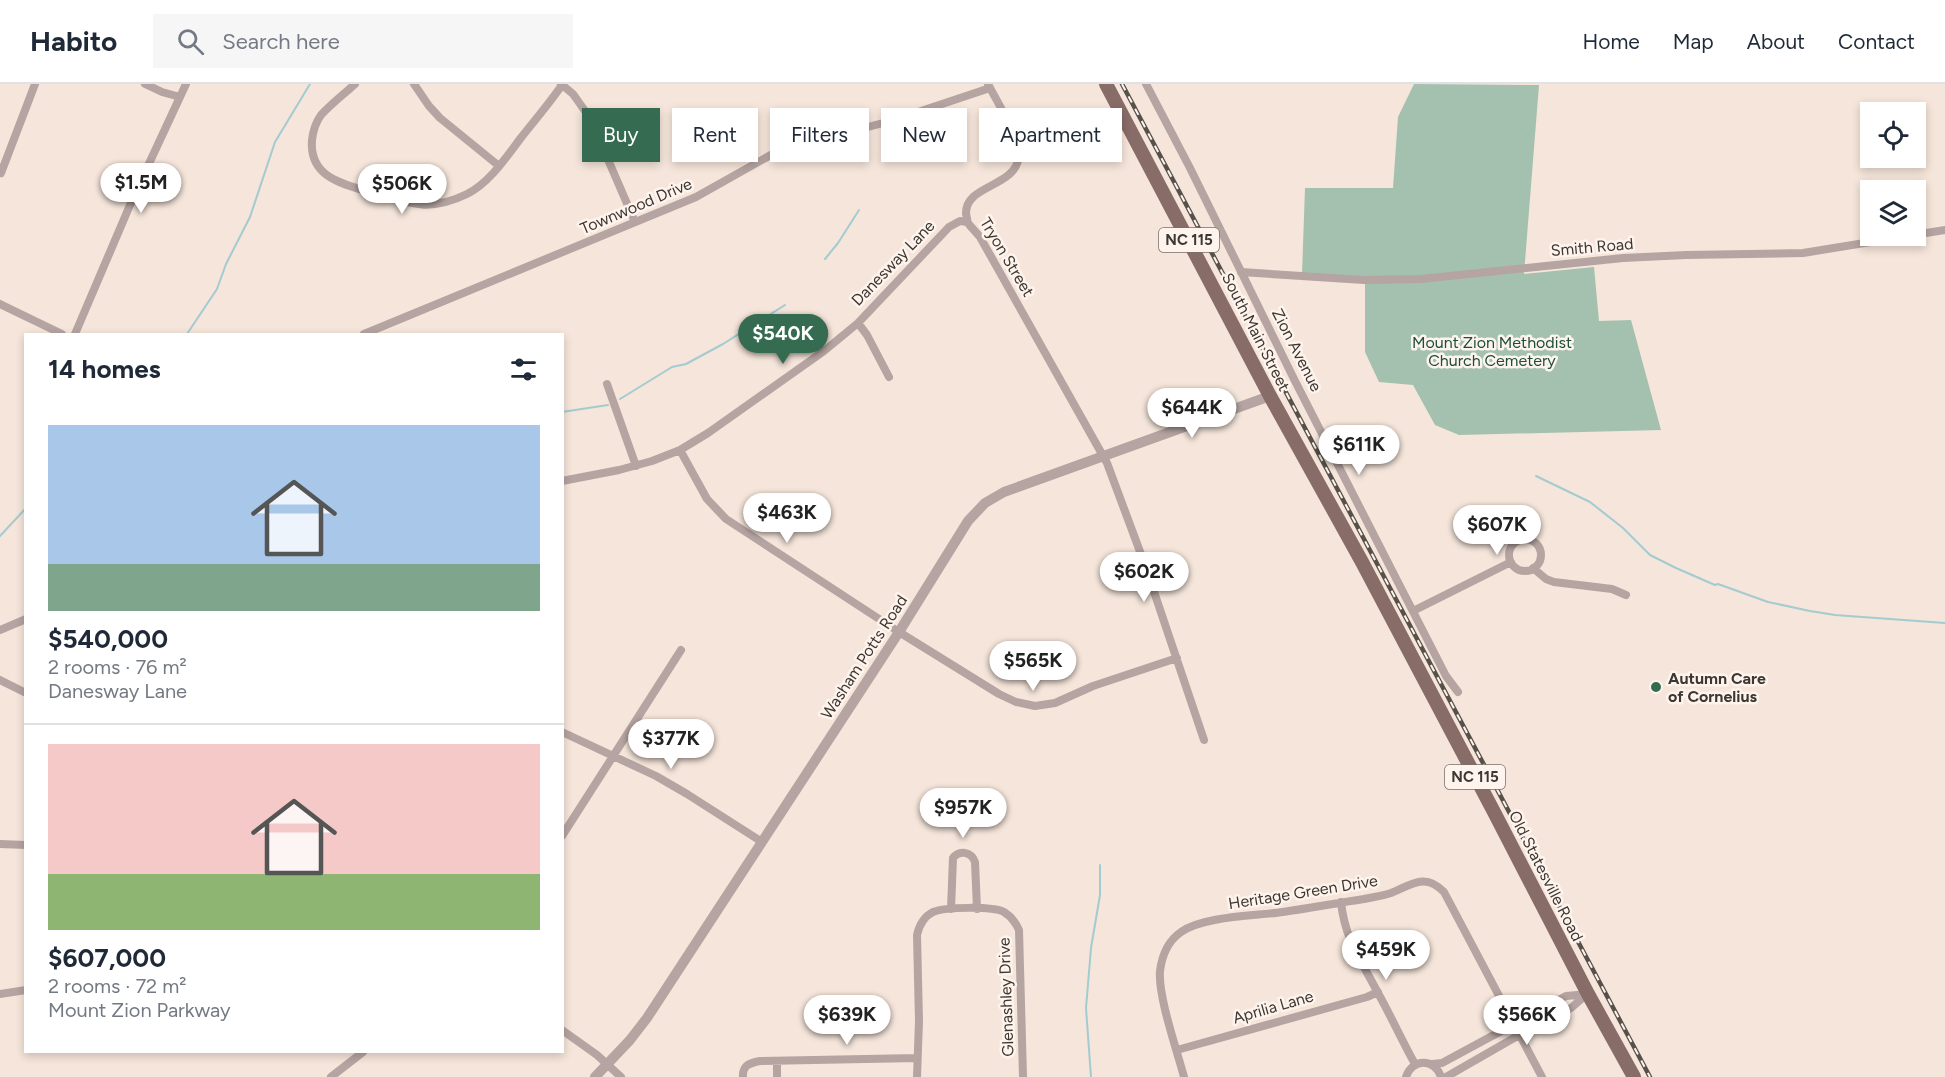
<!DOCTYPE html>
<html lang="en">
<head>
<meta charset="utf-8">
<style>
  body { margin:0; font-family:Figtree,sans-serif; background:#f6f6f7; color:#1f2937; height:100vh; display:flex; flex-direction:column; font-size:22px; white-space:nowrap }
  * { box-sizing:border-box; margin:0 }
  p { font-size:20px; color:#747a83 }
  .icon { flex:none; width:33px; height:33px; fill:none; stroke:currentColor; stroke-width:2; stroke-linecap:round; stroke-linejoin:round }
  .map { position:relative; flex:1; overflow:hidden }
  .side { position:absolute; left:24px; top:249px; width:540px; height:720px; display:flex; flex-direction:column; background:#fff; border-radius:0px; box-shadow:0 3px 9px #0003 }
  .side>* { flex:none }
  .banner { position:absolute; left:582px; top:24px; width:570px; height:54px; display:flex; gap:12px }
  .buttons { position:absolute; left:1860px; top:18px; display:grid; gap:12px }
  .buttons a { display:grid; place-items:center; width:66px; height:66px; border-radius:0px; background:#fff; box-shadow:0 3px 9px #0003; font-size:30px }
  .price { position:absolute; translate:-50% -51px; padding:0 14px; border-radius:21px; background:#fff; color:#222; font-size:20px; line-height:39px; filter:drop-shadow(0 2px 3px #0008) }
  .price::after { content:''; position:absolute; left:50%; top:36px; width:18px; height:14px; margin-left:-9px; background:inherit; clip-path:polygon(0 0,100% 0,50% 100%) }
  .price.current { background:#356b51; color:#fff }
  ul { padding:0; list-style:none }
  li { display:grid; align-content:center; gap:12px; height:318px; padding:0 24px }
  li+li { border-top:2px solid #e0e1e3 }
  li span { display:grid; place-items:center; height:186px; border-radius:0px; color:#555 }
  li>.icon { margin-inline-start:auto }
  span .icon { width:108px; height:108px; fill:#fffc; stroke-width:1 }
  li b { font-size:26px }
  h2 { display:flex; justify-content:space-between; align-items:center; height:72px; padding:0 24px; font-size:26px }
  .chip { padding:0 21px; border-radius:0px; background:#fff; box-shadow:0 3px 9px #0003; font-size:21px; line-height:54px }
  .chip.current { background:#356b51; color:#fff }
  header { display:flex; align-items:center; gap:36px; box-sizing:border-box; height:84px; padding:0 30px; background:#fff; border-bottom:2px solid #e0e1e3 }
  header strong { font-size:28px }
  nav { display:flex; gap:33px; margin-inline-start:auto; font-size:21px }
  .search { width:420px; height:54px; background:#f6f6f7; display:flex; align-items:center; gap:15px; box-sizing:border-box; padding:0 21px; border-radius:0px; color:#747a83; font-size:22px }
  .map>svg:first-child { display:block }
</style>
</head>
<body>
<header>
<strong>Habito</strong>
<div class="search"><svg class="icon" aria-label="search" viewBox="0 0 24 24"><circle cx="10" cy="10" r="6"/><path d="M15 15l6 6"/></svg>Search here</div>
<nav><a>Home</a><a>Map</a><a>About</a><a>Contact</a></nav>
</header>
<div class="map">
<svg width="1945" height="993" viewBox="0 0 1945 993">
  <rect width="100%" height="100%" fill="#f5e5da"/>
  <path fill="#a4c1af" d="M 1414,0 L 1539,1 L 1524,190 L 1594,183 L 1599,237 L 1631,236 L 1661,346 L 1459,351 L 1435,341 L 1413,301 L 1379,298 L 1365,268 L 1365,193 L 1302,190 L 1305,104 L 1393,104 L 1398,33 Z"/>
  <g fill="none" stroke-linecap="round" stroke-linejoin="round">
    <path stroke="#a3cbd1" stroke-width="2" d="M 825,175 L 838,159 L 859,126
      M 187,250 L 217,205 L 226,180 L 250,133 L 275,58 L 310,0
      M 620,315 L 672,283 L 686,280 L 723,260 L 785,221
      M 562,328 L 608,321
      M 1536,392 L 1590,418 L 1623,444 L 1650,471 L 1676,484 L 1715,501 L 1718,500 L 1768,518 L 1810,527 L 1835,531 L 1945,539
      M 0,452 L 26,424
      M 1091,993 L 1086,924 L 1091,864 L 1100,811 L 1100,781"/>
    <path stroke="#b5a4a1" stroke-width="8" d="M 145,0 L 162,8 L 180,13
      M 355,0 C 344,10 331,20 321,31 C 316,38 313,47 312,56 C 309,93 342,100 370,108 C 409,119 428,129 467,110 C 489,99 505,75 520,55 C 534,37 549,20 562,1
      M 414,0 L 429,22 L 440,34 L 499,82
      M 561,0 L 573,10 L 590,34 L 635,138
      M 988,0 C 996,16 1021,56 1019,72 C 1016,104 965,100 966,130 C 967,132 967,137 968,139 C 971,143 976,148 980,153 L 1107,379 L 1145,481 L 1204,656
      M 1146,0 L 1190,84 L 1295,297 L 1446,592 L 1458,608
      M 1,89 L 35,0
      M 1241,188 L 1364,196 L 1421,195 L 1623,174 L 1686,171 L 1803,169 L 1945,146
      M 0,220 L 62,250
      M 858,239 L 867,251 L 889,293
      M 75,250 L 133,114 L 186,0
      M 364,250 L 696,113 L 776,68 L 806,59 L 891,37 L 990,4
      M 607,300 L 636,382
      M 680,366 L 707,415 L 726,435 L 899,548 L 999,610 L 1016,618 L 1035,622 L 1055,619 L 1093,602 L 1177,574
      M 562,397 L 619,386 L 652,377 L 680,366 L 708,349 L 824,267 L 858,239 L 949,143 L 960,137 L 967,138
      M1509 471a16 16 0 1 1 32 0a16 16 0 1 1-32 0Z
      M 1533,484 L 1546,495 L 1554,498 L 1612,505 L 1626,511
      M 1413,527 L 1511,478
      M 0,546 L 26,535
      M 0,596 L 26,609
      M 562,648 L 656,692 L 687,710 L 762,758
      M 562,752 L 681,566
      M 0,760 L 26,761
      M 1341,818 C 1345,856 1361,876 1378,909 C 1391,932 1402,957 1415,980
      M 951,825 L 953,774 C 959,766 971,767 975,778 L 977,825
      M 0,910 L 26,906
      M 562,946 L 597,971 L 621,993
      M 1177,966 L 1367,913 L 1378,908
      M 1432,980 L 1442,979 L 1566,912 L 1588,910
      M 331,993 L 363,968
      M 743,993 C 742,981 750,979 760,977 L 917,974
      M 777,993 L 777,977
      M 917,993 L 919,937 L 917,851 C 919,842 923,833 933,828 C 945,823 992,822 1004,828 C 1012,833 1016,839 1019,846 L 1023,993
      M 1184,993 C 1177,966 1158,913 1160,887 C 1162,871 1168,857 1181,848 C 1203,832 1256,832 1283,828 C 1310,824 1337,819 1364,815 C 1373,813 1382,812 1391,809 C 1411,801 1425,788 1444,808 L 1542,993
      M 1406,993 C 1412,974 1435,974 1441,993
      M 1446,993 L 1521,950 L 1571,924 L 1587,910"/>
    <path stroke="#b5a4a1" stroke-width="10" d="M 595,993 L 630,956 L 647,934 L 899,548 L 968,437 L 985,419 L 1004,408 L 1270,312"/>
    <path stroke="#886c67" stroke-width="14" d="M 1106,0 L 1270,312 L 1362,478 L 1494,728 L 1588,910 L 1634,993"/>
    <defs>
      <path id="rail" d="M 1122,0 L 1650,993"/>
    </defs>
    <use href="#rail" stroke="#58514b" stroke-width="4.5"/>
    <use href="#rail" stroke="#fef4ed" stroke-width="2" stroke-dasharray="7" stroke-linecap="butt"/>
  </g>
  <circle fill="#356b51" stroke="#fef4ed" stroke-width="2" cx="1656" cy="603" r="6"/>
  <g text-anchor="middle" dominant-baseline="central" stroke-width="5" stroke-linejoin="round" paint-order="stroke">
    <g fill="#fef4ed" stroke="#77706a" stroke-width="1.5">
      <rect x="1159" y="144" width="60" height="24" rx="4.5"/>
      <rect x="1445" y="681" width="60" height="24" rx="4.5"/>
    </g>
    <g font-size="15" font-weight="bold" fill="#3d3732">
      <text x="1189" y="156">NC 115</text>
      <text x="1475" y="693">NC 115</text>
    </g>
    <g font-size="16" fill="#3d3732" stroke="#fef4ed">
      <text transform="translate(636 122) rotate(-23)">Townwood Drive</text>
      <text transform="translate(1592 163) rotate(-5)">Smith Road</text>
      <text transform="translate(1007 173) rotate(59)">Tryon Street</text>
      <text transform="translate(893 179) rotate(-46)">Danesway Lane</text>
      <text transform="translate(1256 248) rotate(63)">South Main Street</text>
      <text transform="translate(1297 266) rotate(63)">Zion Avenue</text>
      <text transform="translate(864 573) rotate(-57)">Washam Potts Road</text>
      <text transform="translate(1546 792) rotate(63)">Old Statesville Road</text>
      <text transform="translate(1303 808) rotate(-9)">Heritage Green Drive</text>
      <text transform="translate(1006 913) rotate(-92)">Glenashley Drive</text>
      <text transform="translate(1273 923) rotate(-16)">Aprilia Lane</text>
    </g>
    <g font-size="16" fill="#1a5035" stroke="#fef4ed">
      <text x="1492" y="258">Mount Zion Methodist<tspan x="1492" dy="18">Church Cemetery</tspan></text>
    </g>
    <g font-size="16" font-weight="bold" fill="#3d3732" stroke="#fef4ed" text-anchor="start">
      <text x="1668" y="594">Autumn Care<tspan x="1668" dy="18">of Cornelius</tspan></text>
    </g>
  </g>
</svg>
<div class="buttons">
<a><svg class="icon" aria-label="locate" viewBox="0 0 24 24"><circle cx="12" cy="12" r="6"/><path d="M12 2v4M12 18v4M2 12h4M18 12h4"/></svg></a>
<a><svg class="icon" aria-label="layers" viewBox="0 0 24 24"><path d="M12 4l9 5-9 5-9-5zM3 14l9 5 9-5"/></svg></a>
</div>
<b class="price" style="left:141px;top:130px">$1.5M</b>
<b class="price" style="left:402px;top:131px">$506K</b>
<b class="price current" style="left:783px;top:281px">$540K</b>
<b class="price" style="left:1192px;top:355px">$644K</b>
<b class="price" style="left:1359px;top:392px">$611K</b>
<b class="price" style="left:787px;top:460px">$463K</b>
<b class="price" style="left:1497px;top:472px">$607K</b>
<b class="price" style="left:1144px;top:519px">$602K</b>
<b class="price" style="left:1033px;top:608px">$565K</b>
<b class="price" style="left:671px;top:686px">$377K</b>
<b class="price" style="left:963px;top:755px">$957K</b>
<b class="price" style="left:1386px;top:897px">$459K</b>
<b class="price" style="left:847px;top:962px">$639K</b>
<b class="price" style="left:1527px;top:962px">$566K</b>
<div class="banner">
<a class="chip current">Buy</a>
<a class="chip">Rent</a>
<a class="chip">Filters</a>
<a class="chip">New</a>
<a class="chip">Apartment</a>
</div>
<section class="side">
<h2>14 homes<svg class="icon" aria-label="filters" viewBox="0 0 24 24"><path d="M4 7h16M4 17h16"/><circle cx="9" cy="7" r="2"/><circle cx="15" cy="17" r="2"/></svg></h2>
<ul>
<li><span style="background:linear-gradient(#a9c7e8 75%,#7fa58c 0)"><svg class="icon" aria-label="home" viewBox="0 0 24 24"><path d="M3 11l9-7 9 7M6 9v11h12V9"/></svg></span><div><b>$540,000</b><p>2 rooms · 76 m²</p><p>Danesway Lane</p></div></li>
<li><span style="background:linear-gradient(#f6c9c9 70%,#8fb573 0)"><svg class="icon" aria-label="home" viewBox="0 0 24 24"><path d="M3 11l9-7 9 7M6 9v11h12V9"/></svg></span><div><b>$607,000</b><p>2 rooms · 72 m²</p><p>Mount Zion Parkway</p></div></li>
</ul>
</section>
</div>
</body>
</html>
